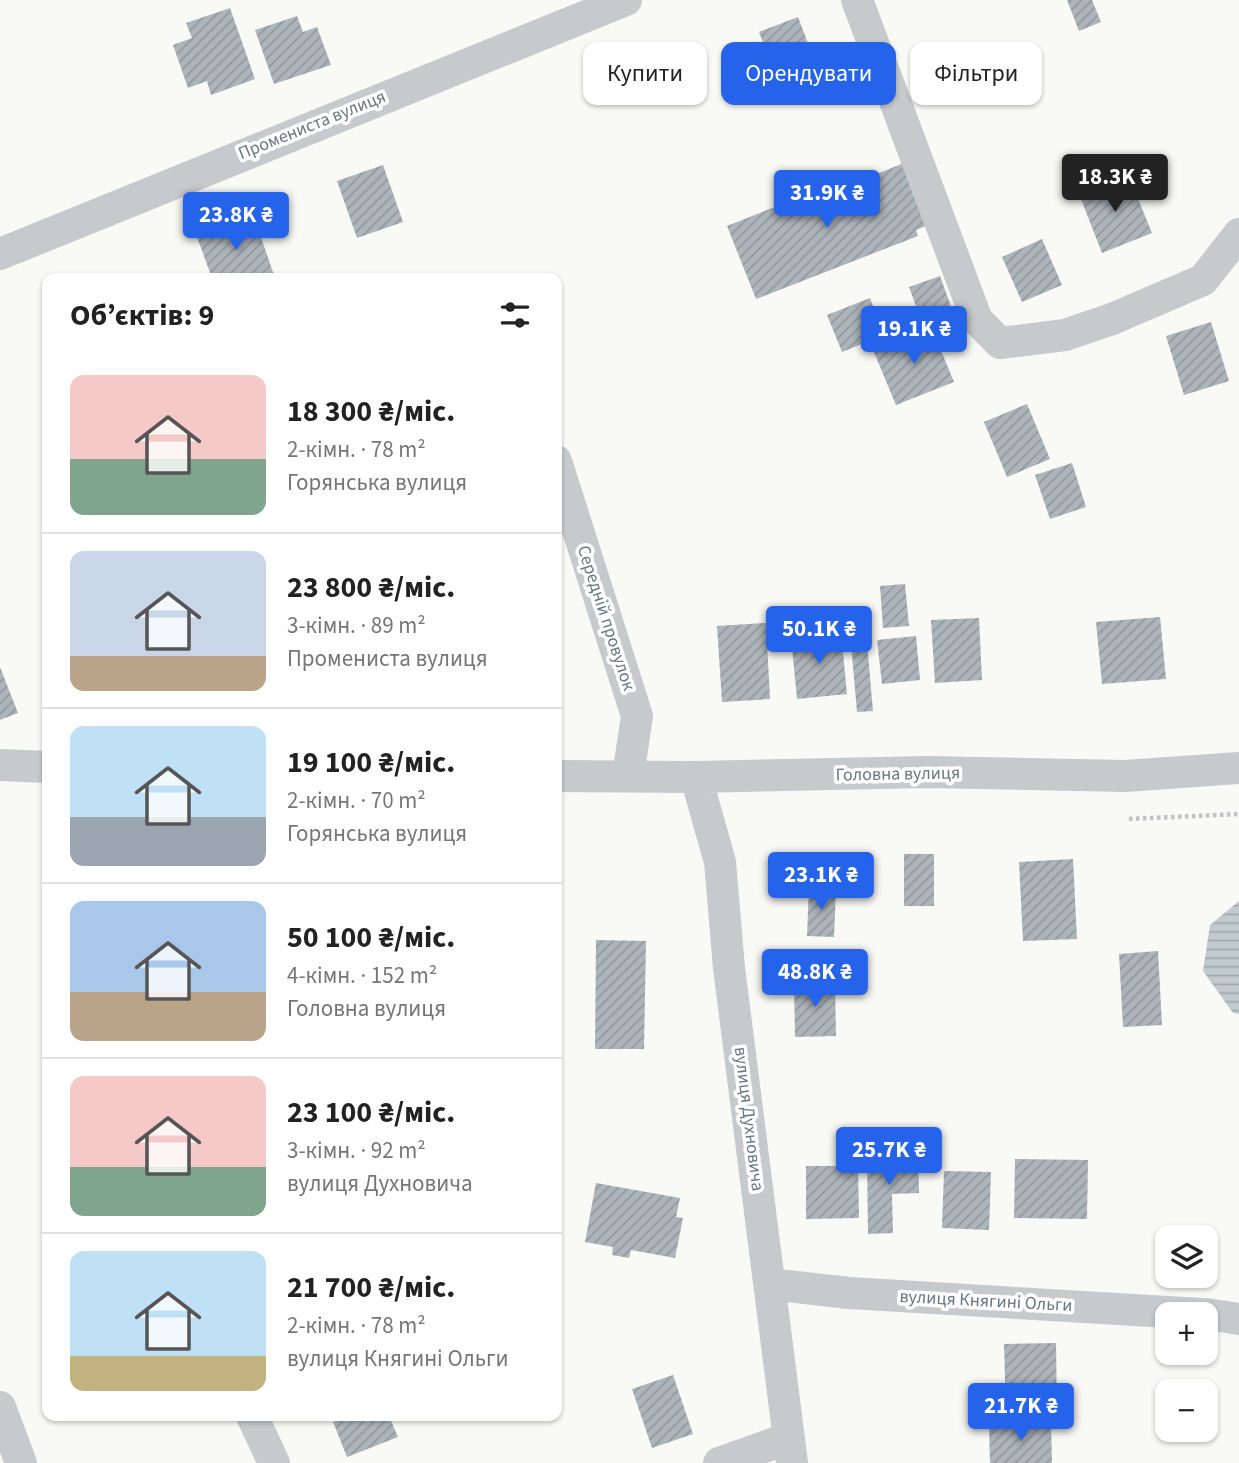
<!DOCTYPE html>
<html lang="uk">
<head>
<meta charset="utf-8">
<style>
  body { margin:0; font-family:"Source Sans 3",sans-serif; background:#f6f6f6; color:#222; height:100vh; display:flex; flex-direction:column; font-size:26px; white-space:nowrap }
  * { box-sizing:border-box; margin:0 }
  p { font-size:23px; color:#767676 }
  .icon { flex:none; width:38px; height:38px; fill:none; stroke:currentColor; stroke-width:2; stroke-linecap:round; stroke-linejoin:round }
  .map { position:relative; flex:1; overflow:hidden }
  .drawer { position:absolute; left:42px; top:273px; width:520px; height:1148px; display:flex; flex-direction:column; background:#fff; border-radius:14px; box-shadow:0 2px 5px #0004 }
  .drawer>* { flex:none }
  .top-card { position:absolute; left:583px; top:42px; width:551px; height:63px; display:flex; gap:14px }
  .fabs { position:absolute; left:1155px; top:1225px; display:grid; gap:14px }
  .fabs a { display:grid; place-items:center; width:63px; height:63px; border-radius:14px; background:#fff; box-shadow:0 2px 5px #0004; font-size:35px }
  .price { position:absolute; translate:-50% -60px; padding:0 16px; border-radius:7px; background:#2563eb; color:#fff; font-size:23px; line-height:46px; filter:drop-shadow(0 2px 4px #0008) }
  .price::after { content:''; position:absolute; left:50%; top:42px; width:21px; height:16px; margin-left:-10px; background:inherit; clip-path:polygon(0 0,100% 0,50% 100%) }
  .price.active { background:#222; color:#fff }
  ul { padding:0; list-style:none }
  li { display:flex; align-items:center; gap:21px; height:175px; padding:0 28px }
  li+li { border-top:2px solid #e0e0e0 }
  li span { display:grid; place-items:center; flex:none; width:196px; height:140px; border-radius:14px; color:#555 }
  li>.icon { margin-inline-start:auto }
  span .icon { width:84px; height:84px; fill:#fffc; stroke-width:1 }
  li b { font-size:30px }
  h2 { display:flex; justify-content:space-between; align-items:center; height:84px; padding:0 28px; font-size:30px }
  .chip { padding:0 24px; border-radius:14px; background:#fff; box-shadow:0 2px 5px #0004; font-size:24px; line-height:63px }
  .chip.active { background:#2563eb; color:#fff }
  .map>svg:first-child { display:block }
</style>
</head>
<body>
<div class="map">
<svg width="1239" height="1463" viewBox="0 0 1239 1463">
  <defs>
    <pattern id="water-rules" width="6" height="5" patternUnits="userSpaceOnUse" patternTransform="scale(1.75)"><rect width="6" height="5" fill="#c1cacf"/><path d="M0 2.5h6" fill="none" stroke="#a1a9ae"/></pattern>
    <pattern id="building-hatch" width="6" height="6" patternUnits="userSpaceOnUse" patternTransform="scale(1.75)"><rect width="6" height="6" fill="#adb5bb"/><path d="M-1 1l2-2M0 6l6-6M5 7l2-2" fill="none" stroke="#91989e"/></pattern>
  </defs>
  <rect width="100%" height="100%" fill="#f9f9f6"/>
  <path fill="url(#water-rules)" d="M 1239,901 L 1239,1014 L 1233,1013 L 1203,971 L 1210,925 Z"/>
  <path fill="url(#building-hatch)" d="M 1067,0 L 1092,0 L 1101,22 L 1079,31 Z
    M 230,8 L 255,79 L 211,95 L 207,81 L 188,88 L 173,45 L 192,38 L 186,23 Z
    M 297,16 L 303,32 L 317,27 L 331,65 L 274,84 L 255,30 Z
    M 798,17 L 817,67 L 778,82 L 759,32 Z
    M 904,163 L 928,225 L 916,230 L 918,236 L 756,299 L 727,226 L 832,184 L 834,191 Z
    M 383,165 L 403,222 L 357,238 L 337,181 Z
    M 1128,174 L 1152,233 L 1102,253 L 1079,194 Z
    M 254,217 L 275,278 L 212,278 L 197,237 Z
    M 1042,239 L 1062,285 L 1022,302 L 1002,257 Z
    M 940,276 L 952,309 L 921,320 L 909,287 Z
    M 870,298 L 884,335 L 842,352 L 827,315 Z
    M 1211,322 L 1229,381 L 1184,395 L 1166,336 Z
    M 931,326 L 954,382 L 896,405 L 873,350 Z
    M 1027,404 L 1050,459 L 1007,477 L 984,422 Z
    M 1072,463 L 1086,507 L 1050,519 L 1035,475 Z
    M 905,584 L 909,626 L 883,628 L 880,586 Z
    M 1160,617 L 1166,679 L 1102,684 L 1096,622 Z
    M 979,618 L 982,680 L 935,683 L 931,620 Z
    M 766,623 L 770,699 L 722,702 L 717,626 Z
    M 841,632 L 847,694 L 797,699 L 791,637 Z
    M 916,636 L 920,680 L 882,684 L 877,640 Z
    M 867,643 L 873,711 L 857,712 L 851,644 Z
    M 0,667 L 18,713 L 0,720 Z
    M 904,854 L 934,854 L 934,906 L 904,906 Z
    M 1073,859 L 1077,939 L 1023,941 L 1019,862 Z
    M 809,887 L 836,888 L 834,937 L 807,936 Z
    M 596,940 L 646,941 L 644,1049 L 595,1049 Z
    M 1158,951 L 1162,1025 L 1123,1027 L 1119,954 Z
    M 835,982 L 836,1036 L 795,1037 L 794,983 Z
    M 918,1154 L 919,1193 L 892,1194 L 893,1233 L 868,1234 L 867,1155 Z
    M 1015,1159 L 1088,1160 L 1087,1219 L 1014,1218 Z
    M 806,1166 L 858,1166 L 859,1218 L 806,1219 Z
    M 944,1171 L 991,1172 L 989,1230 L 942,1228 Z
    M 596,1183 L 680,1198 L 676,1217 L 683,1218 L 675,1258 L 631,1250 L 629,1258 L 612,1255 L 613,1247 L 585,1242 Z
    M 1056,1343 L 1057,1412 L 1006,1413 L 1004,1344 Z
    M 673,1375 L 693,1434 L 652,1448 L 632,1389 Z
    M 350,1416 L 389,1416 L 398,1437 L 347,1457 L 333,1422 Z
    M 1051,1422 L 1052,1463 L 990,1463 L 989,1424 Z"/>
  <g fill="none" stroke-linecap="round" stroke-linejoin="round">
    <path stroke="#c0c2c4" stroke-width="4.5" stroke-dasharray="3.5 3.5" stroke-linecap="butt" d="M 1129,819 L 1239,814"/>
    <path stroke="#c6cacd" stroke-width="32" d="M 857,0 L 977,320 L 1000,343 L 1065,335 L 1112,319 L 1203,280 L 1239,234
      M 0,254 L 626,0
      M 556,461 L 637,716 L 628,776
      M 0,765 L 47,767
      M 556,776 L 696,777 L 926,772 L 1125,776 L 1239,768
      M 696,777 L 720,862 L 729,968 L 792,1463
      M 770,1284 L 849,1293 L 1202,1314
      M 1206,1314 L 1239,1319
      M 0,1407 L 21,1463
      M 252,1416 L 274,1463
      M 719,1463 L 789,1438"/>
  </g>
  <g text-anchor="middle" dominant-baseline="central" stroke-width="7" stroke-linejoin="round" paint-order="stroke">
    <g font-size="18" fill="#677788" stroke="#fff">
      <text transform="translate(312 125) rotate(-22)">Промениста вулиця</text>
      <text transform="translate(606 618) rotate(72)">Середній провулок</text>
      <text transform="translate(898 774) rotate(-1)">Головна вулиця</text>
      <text transform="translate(749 1119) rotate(83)">вулиця Духновича</text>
      <text transform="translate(986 1301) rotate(3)">вулиця Княгині Ольги</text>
    </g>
  </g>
</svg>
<div class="fabs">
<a><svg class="icon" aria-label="layers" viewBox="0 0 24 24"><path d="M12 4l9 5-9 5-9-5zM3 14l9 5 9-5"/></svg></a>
<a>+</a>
<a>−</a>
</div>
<b class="price active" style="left:1115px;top:214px">18.3K ₴</b>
<b class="price" style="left:827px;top:230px">31.9K ₴</b>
<b class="price" style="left:236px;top:252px">23.8K ₴</b>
<b class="price" style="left:914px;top:366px">19.1K ₴</b>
<b class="price" style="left:819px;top:666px">50.1K ₴</b>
<b class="price" style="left:821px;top:912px">23.1K ₴</b>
<b class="price" style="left:815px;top:1009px">48.8K ₴</b>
<b class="price" style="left:889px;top:1187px">25.7K ₴</b>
<b class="price" style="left:1021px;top:1443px">21.7K ₴</b>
<div class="top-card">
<a class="chip">Купити</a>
<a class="chip active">Орендувати</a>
<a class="chip">Фільтри</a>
</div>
<section class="drawer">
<h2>Об’єктів: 9<svg class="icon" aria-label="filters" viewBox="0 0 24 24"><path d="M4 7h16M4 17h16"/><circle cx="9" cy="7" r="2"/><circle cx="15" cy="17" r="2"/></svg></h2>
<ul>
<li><span style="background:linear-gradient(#f6c9c9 60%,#7fa58c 0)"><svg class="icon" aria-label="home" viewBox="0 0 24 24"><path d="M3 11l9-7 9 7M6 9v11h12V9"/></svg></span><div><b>18 300 ₴/міс.</b><p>2-кімн. · 78 m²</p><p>Горянська вулиця</p></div></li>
<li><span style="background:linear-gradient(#c9d6e8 75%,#b9a48a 0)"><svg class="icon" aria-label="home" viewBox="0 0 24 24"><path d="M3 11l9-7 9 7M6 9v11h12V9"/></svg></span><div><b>23 800 ₴/міс.</b><p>3-кімн. · 89 m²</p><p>Промениста вулиця</p></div></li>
<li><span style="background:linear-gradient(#bfe0f5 65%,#9aa5b1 0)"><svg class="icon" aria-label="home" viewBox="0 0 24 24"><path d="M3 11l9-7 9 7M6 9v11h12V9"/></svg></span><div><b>19 100 ₴/міс.</b><p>2-кімн. · 70 m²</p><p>Горянська вулиця</p></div></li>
<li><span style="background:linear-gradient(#a9c7e8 65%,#b9a48a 0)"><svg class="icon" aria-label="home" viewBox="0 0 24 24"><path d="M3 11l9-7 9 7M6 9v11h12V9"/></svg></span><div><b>50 100 ₴/міс.</b><p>4-кімн. · 152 m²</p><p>Головна вулиця</p></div></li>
<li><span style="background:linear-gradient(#f6c9c9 65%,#7fa58c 0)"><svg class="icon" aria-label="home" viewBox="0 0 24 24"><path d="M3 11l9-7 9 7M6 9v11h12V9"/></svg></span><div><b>23 100 ₴/міс.</b><p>3-кімн. · 92 m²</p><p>вулиця Духновича</p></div></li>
<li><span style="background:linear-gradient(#bfe0f5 75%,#c2b280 0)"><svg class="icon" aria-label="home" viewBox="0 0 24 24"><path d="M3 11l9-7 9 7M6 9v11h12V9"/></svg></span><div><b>21 700 ₴/міс.</b><p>2-кімн. · 78 m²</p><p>вулиця Княгині Ольги</p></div></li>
</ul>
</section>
</div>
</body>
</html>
